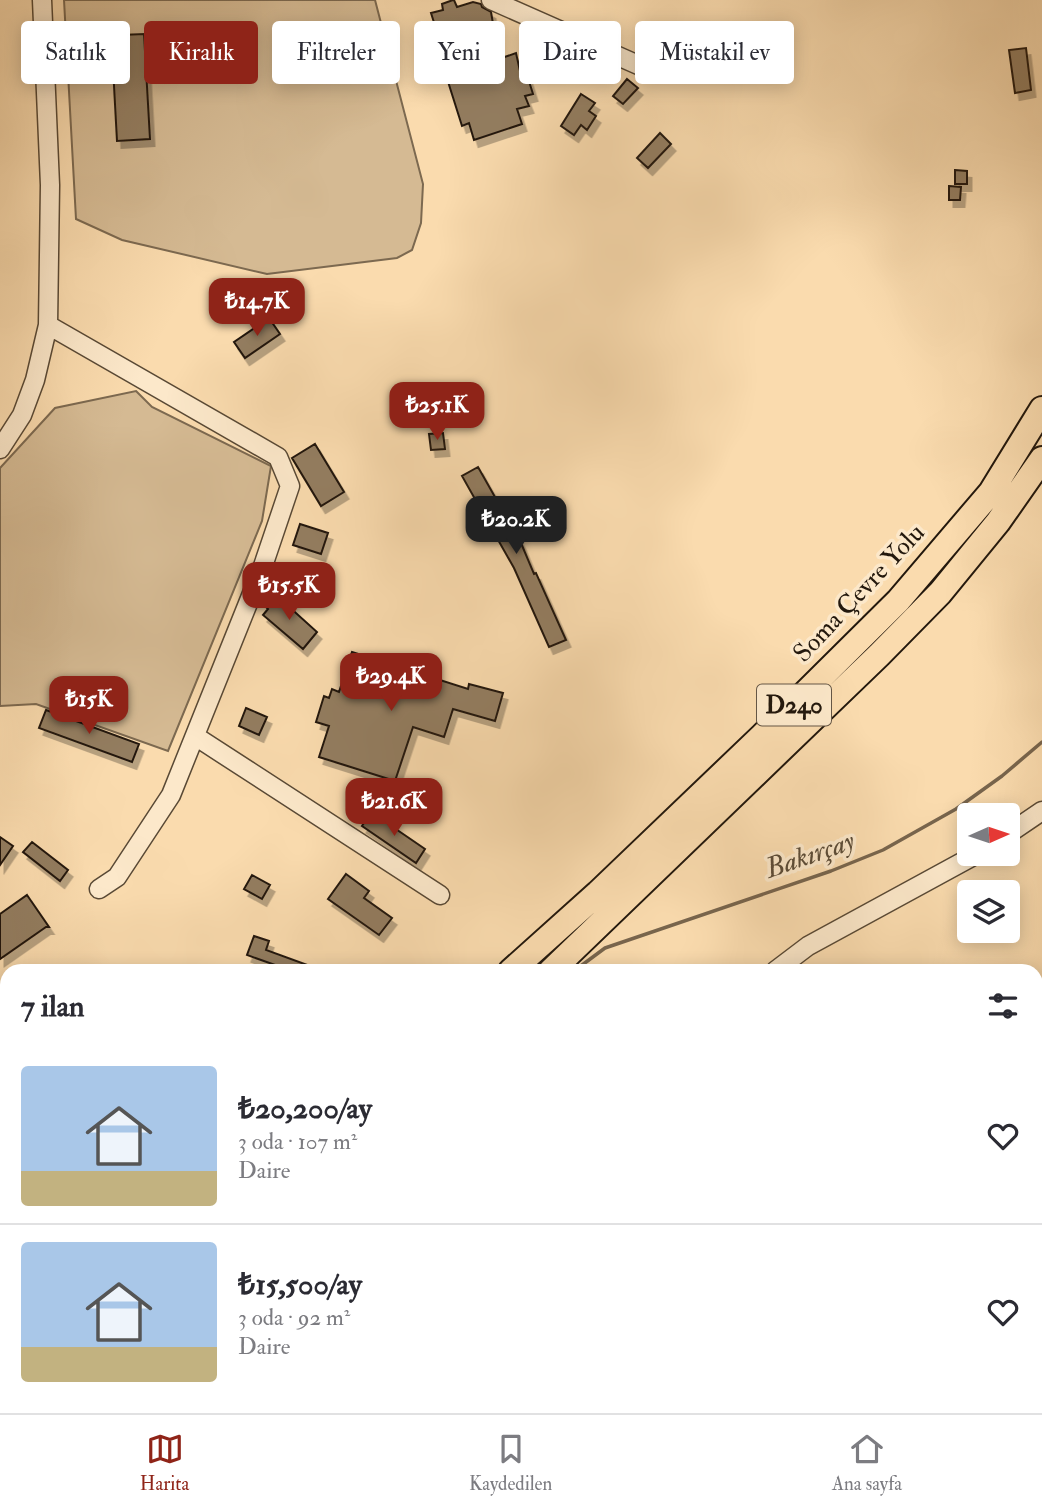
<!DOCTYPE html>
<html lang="tr">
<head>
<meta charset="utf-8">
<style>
  body { margin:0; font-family:"IM FELL Double Pica",serif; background:#f7f7f7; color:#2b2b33; height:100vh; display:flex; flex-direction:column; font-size:26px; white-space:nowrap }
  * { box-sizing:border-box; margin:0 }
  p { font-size:23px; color:#7c7c81 }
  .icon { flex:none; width:38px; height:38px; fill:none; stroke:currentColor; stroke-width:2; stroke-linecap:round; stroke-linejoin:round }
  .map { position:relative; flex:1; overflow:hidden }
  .drawer { position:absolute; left:0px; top:964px; width:1043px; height:450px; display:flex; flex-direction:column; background:#fff; border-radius:21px 21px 0 0; box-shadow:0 4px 18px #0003 }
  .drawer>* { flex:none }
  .top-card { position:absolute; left:21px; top:21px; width:1001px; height:63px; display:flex; gap:14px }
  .needle { width:46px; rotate:87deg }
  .fabs { position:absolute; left:957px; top:803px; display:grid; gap:14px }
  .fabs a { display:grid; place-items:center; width:63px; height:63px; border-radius:7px; background:#fff; box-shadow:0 4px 18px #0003; font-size:35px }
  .price { position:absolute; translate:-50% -60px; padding:0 16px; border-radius:14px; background:#8f2418; color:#fff; font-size:23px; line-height:46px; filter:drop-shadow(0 2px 4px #0008) }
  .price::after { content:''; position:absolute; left:50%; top:42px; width:21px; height:16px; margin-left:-10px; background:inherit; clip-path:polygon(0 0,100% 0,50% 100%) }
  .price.current { background:#222; color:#fff }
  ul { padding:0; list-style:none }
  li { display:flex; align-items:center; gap:21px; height:175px; padding:0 21px }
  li+li { border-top:2px solid #e1e1e2 }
  li span { display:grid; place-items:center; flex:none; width:196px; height:140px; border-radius:7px; color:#555 }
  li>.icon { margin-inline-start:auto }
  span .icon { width:84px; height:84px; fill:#fffc; stroke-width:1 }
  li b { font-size:30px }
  h2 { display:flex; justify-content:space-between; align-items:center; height:84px; padding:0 21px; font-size:30px }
  .chip { padding:0 24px; border-radius:7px; background:#fff; box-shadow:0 4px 18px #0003; font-size:24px; line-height:63px }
  .chip.current { background:#8f2418; color:#fff }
  .tabs { display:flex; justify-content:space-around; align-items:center; height:98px; border-top:2px solid #e1e1e2; background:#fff; font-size:19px; color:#7c7c81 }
  .tabs a { display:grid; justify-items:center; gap:4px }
  .tabs .current { color:#8f2418 }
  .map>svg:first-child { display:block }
</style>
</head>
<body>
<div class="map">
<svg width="1042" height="1413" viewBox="0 0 1042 1413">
  <defs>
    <filter id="shadow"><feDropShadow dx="4.5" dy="7" stdDeviation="0" flood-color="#0004"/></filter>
  </defs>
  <rect width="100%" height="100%" fill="#fadbae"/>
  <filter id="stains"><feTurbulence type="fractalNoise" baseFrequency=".00286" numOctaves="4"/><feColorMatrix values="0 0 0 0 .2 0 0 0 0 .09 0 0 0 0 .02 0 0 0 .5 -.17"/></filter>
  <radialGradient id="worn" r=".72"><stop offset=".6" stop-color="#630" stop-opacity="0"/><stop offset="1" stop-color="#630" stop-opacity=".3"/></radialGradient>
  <path fill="#d5ba93" stroke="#7c6950" stroke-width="2" d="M 64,0 L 375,0 L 423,184 L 421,223 L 412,250 L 397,258 L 267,274 L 122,240 L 76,219 Z
    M 136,391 L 152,407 L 271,466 L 262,521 L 168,751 L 36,704 L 0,706 L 0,468 L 55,408 Z"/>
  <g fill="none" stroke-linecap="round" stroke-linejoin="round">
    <path stroke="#78654d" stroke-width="3.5" d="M 574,971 L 605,948 L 831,871 L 883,850 L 956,809 L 1002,776 L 1042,742
      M 0,1406 L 7,1399"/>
  </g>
  <path fill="#937d61" stroke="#23180d" stroke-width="2" filter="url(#shadow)" d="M 453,0 L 454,0 L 457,7 L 473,2 L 481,4 L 482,7 L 491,12 L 499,59 L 516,53 L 522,80 L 528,78 L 533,94 L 525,96 L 529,106 L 517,109 L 522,124 L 474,140 L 469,123 L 462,126 L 439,53 L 443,51 L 431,13 L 443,10 L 442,4 Z
    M 144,34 L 150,139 L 117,141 L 112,49 L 122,48 L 121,35 Z
    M 705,35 L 719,39 L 715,51 L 702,47 Z
    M 1026,48 L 1031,90 L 1015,93 L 1009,50 Z
    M 627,79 L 638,88 L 623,104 L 613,96 Z
    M 581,94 L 595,103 L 589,111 L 596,116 L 587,130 L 581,125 L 574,135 L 561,126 Z
    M 660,133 L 671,144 L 648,168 L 637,158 Z
    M 955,170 L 967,171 L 967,184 L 955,184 Z
    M 949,186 L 961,187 L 960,200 L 949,200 Z
    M 269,318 L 280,334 L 245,358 L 234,342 Z
    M 443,433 L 445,449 L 431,450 L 429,434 Z
    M 315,444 L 344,492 L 321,506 L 292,458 Z
    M 478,467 L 521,543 L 534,574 L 536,573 L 566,640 L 549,647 L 514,568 L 462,476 Z
    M 300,524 L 328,533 L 321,554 L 293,545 Z
    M 276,595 L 317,632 L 303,649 L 263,615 L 268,609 L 266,607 Z
    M 352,652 L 468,689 L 469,684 L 503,693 L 495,721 L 453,709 L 444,737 L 413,727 L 395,781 L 319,757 L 329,726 L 316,722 L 324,696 L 329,698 L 332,689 L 339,692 Z
    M 246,708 L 267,717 L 259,735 L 239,726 Z
    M 46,710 L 139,744 L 132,762 L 39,728 Z
    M 371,812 L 425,849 L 416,863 L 362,826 Z
    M 0,837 L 13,846 L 0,865 Z
    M 32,842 L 68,870 L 60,881 L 23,852 Z
    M 346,874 L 369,891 L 364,898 L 392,918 L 379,935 L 328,899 Z
    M 252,875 L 270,885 L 262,899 L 244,889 Z
    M 27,895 L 49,927 L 46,927 L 0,959 L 0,914 Z
    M 254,936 L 269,941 L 266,950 L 321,970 L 321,971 L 292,971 L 247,955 Z"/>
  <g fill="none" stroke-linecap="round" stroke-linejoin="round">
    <defs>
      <path id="minor" d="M 491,0 L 645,68
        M 48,325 L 278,457 L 290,486 L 263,566 L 171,795 L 117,877 L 99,889
        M 0,449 L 22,415 L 35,380 L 48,325 L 50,185 L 42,0
        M 195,736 L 440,895
        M 1008,834 L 1042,811
        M 775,971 L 808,946 L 977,854
        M 1036,1107 L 1042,1107
        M 725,1407 L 726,1413
        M 909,1407 L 913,1413"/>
      <path id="highway" d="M 511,971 L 598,893 L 762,736 L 898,601 L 991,492 L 1042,409
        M 551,971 L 879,655 L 940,593 L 998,522 L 1042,459
        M 0,1292 L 7,1288
        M 0,1330 L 7,1325
        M 0,1363 L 7,1357
        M 0,1385 L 7,1379"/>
    </defs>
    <use href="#minor" stroke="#594935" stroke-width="21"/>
    <use href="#highway" stroke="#23180d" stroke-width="28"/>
    <use href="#minor" stroke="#fce8ca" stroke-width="18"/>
    <use href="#highway" stroke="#fadbae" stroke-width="24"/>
  </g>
  <g text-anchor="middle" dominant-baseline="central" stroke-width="7" stroke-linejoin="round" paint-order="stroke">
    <rect fill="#fce8ca" stroke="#645646" stroke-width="2" x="757" y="684.5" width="74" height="41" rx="5"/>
    <g font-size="24" font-weight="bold" fill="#23180d">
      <text x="794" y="705">D240</text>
    </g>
    <g font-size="26" fill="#23180d" stroke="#fce8ca">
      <text transform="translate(859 593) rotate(-47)">Soma Çevre Yolu</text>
    </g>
    <g font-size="28" font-style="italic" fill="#5c4c37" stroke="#fce8ca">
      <text transform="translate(810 855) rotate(-19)">Bakırçay</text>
    </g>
  </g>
  <rect width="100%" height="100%" filter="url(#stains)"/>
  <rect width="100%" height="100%" fill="url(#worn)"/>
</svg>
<div class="fabs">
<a><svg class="needle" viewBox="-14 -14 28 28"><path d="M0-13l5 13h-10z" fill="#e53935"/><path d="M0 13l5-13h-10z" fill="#7c7c81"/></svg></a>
<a><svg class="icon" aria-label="layers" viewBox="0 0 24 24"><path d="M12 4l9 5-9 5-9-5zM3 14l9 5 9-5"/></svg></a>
</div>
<b class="price" style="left:257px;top:338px">₺14.7K</b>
<b class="price" style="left:437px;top:442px">₺25.1K</b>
<b class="price current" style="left:516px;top:556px">₺20.2K</b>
<b class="price" style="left:289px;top:622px">₺15.5K</b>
<b class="price" style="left:391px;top:713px">₺29.4K</b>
<b class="price" style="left:89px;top:736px">₺15K</b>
<b class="price" style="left:394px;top:838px">₺21.6K</b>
<div class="top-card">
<a class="chip">Satılık</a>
<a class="chip current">Kiralık</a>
<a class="chip">Filtreler</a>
<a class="chip">Yeni</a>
<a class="chip">Daire</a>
<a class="chip">Müstakil ev</a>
</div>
<section class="drawer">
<h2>7 ilan<svg class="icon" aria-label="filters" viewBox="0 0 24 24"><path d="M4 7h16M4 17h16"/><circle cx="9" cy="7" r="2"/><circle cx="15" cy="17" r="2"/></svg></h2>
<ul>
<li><span style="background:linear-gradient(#a9c7e8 75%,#c2b280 0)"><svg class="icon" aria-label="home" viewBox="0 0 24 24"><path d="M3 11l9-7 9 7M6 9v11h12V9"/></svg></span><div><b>₺20,200/ay</b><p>3 oda · 107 m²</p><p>Daire</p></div><svg class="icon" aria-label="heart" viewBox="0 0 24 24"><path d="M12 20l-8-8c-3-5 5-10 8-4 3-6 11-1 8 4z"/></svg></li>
<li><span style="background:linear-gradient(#a9c7e8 75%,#c2b280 0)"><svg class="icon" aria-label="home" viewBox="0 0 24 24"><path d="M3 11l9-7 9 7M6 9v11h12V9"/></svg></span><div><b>₺15,500/ay</b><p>3 oda · 92 m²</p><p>Daire</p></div><svg class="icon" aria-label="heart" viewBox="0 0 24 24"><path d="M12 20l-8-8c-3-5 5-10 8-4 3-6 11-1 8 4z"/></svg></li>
</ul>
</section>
</div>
<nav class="tabs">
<a class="current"><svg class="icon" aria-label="map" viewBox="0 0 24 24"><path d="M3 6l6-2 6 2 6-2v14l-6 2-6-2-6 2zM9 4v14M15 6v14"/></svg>Harita</a>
<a><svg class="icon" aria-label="saved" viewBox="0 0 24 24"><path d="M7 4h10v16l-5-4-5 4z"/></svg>Kaydedilen</a>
<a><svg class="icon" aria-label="home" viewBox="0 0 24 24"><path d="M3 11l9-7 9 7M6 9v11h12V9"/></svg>Ana sayfa</a>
</nav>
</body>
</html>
